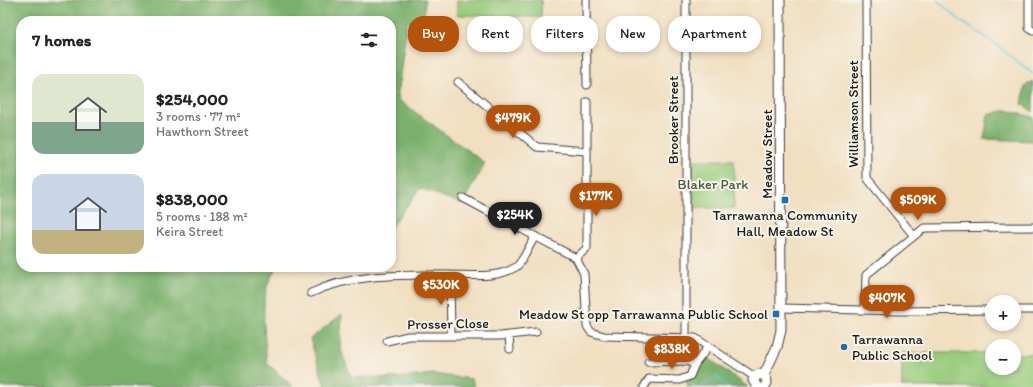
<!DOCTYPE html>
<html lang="en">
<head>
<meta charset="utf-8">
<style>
  body { margin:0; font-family:Itim,sans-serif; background:#f6f6f6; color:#222; height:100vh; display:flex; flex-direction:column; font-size:15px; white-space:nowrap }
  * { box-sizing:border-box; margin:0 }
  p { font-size:13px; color:#767676 }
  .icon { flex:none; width:22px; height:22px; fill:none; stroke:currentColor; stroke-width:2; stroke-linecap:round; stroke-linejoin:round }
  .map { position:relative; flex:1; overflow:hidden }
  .drawer { position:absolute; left:16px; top:16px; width:380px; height:256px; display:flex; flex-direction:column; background:#fff; border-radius:16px; box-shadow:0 2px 6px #0003 }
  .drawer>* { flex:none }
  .guide { position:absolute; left:408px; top:16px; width:380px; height:36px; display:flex; gap:8px }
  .fabs { position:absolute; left:985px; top:295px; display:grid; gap:8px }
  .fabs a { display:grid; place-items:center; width:36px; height:36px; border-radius:50%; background:#fff; box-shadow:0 2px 6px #0003; font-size:20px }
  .price { position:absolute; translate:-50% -34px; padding:0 9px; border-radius:14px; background:#b45309; color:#fff; font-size:13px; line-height:26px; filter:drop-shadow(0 1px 2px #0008) }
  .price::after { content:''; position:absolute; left:50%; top:24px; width:12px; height:9px; margin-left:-6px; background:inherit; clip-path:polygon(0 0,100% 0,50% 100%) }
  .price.selected { background:#222; color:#fff }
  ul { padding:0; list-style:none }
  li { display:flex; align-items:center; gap:12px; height:100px; padding:0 16px }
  li span { display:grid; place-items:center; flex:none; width:112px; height:80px; border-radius:12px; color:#555 }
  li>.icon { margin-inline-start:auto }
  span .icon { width:48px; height:48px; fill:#fffc; stroke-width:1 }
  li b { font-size:17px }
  h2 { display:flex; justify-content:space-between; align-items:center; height:48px; padding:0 16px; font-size:17px }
  .tag { padding:0 14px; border-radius:16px; background:#fff; box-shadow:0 2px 6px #0003; font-size:14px; line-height:36px }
  .tag.selected { background:#b45309; color:#fff }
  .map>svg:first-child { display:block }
</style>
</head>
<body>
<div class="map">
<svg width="1033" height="387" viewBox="0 0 1033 387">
  <rect width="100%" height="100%" fill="#f7f3e8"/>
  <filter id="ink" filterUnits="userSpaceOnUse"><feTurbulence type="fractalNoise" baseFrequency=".025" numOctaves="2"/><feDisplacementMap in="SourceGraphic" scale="8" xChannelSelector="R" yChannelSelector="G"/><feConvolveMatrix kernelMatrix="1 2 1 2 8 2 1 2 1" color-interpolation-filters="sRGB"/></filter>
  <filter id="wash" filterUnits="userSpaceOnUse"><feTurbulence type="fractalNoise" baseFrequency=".012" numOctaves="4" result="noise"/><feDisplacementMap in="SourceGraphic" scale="16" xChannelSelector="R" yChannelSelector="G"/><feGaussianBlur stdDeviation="0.9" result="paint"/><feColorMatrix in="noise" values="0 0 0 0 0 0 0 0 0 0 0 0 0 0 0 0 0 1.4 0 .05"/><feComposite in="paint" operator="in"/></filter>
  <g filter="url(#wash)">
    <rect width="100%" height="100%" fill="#f1dfc1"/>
    <path fill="#98cc7d" stroke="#5a744c" d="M 457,0 L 541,0 L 541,17 L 457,15 Z
      M 693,160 L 734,160 L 734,208 L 693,208 Z
      M 902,353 L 992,353 L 992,368 L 1014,368 L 1014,354 L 1033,354 L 1033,387 L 902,387 Z"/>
    <path fill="#7ab06c" stroke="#4b6644" d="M 0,0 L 425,0 L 424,28 L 407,21 L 397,99 L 485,163 L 462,204 L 420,188 L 391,227 L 391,21 L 21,21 L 21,267 L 277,267 C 257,291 265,335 267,363 L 293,387 L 0,387 Z
      M 1033,81 L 1033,112 L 1022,104 L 1025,86 Z
      M 1006,110 L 1033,117 L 1033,141 L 984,139 L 988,115 Z
      M 342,314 L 340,347 L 351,377 L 398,378 L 432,374 L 472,379 L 474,387 L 325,387 L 310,339 Z
      M 703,354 L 748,387 L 688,387 L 686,379 Z"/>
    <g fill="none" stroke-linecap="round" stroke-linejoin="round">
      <path stroke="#5dc7d8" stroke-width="1.5" d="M 937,0 L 962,22 L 993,42 L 1033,74
        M 395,387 L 413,384 L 416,387
        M 702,387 L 716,376 L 727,387"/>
    </g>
  </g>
  <g filter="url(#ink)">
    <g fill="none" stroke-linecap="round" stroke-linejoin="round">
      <defs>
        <path id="minor" d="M 586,0 L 587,85
          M 686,0 L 686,337
          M 866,0 L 867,178 L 914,236
          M 1029,0 L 1029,28 L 1033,31
          M 458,82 L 537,147 L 586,151
          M 587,102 L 587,248 L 576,258 L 584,274 L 587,326 L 591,332 L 604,336 L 695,338 L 755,377
          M 463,198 L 576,258
          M 450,275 L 451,336
          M 311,293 C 353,273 404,275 450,275 C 472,275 496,279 516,267 C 522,263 531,243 535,236
          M 782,308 L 901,311 L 992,310
          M 865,309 L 866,275 L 924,228 L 1033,227
          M 1014,310 L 1033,310
          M 509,335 L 510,349
          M 387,341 L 408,336 L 501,336 L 536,332
          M 648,362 L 685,361 L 695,364
          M 644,387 L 649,379 L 680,380 L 690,376 L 695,364 L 708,347"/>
        <path id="major" d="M 764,375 L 777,347 L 781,330 L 780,0
          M 757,387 L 753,380 L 759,374 C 765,375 767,378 767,383 L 764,387"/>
      </defs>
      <use href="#minor" stroke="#3c3935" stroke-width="9"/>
      <use href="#major" stroke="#3c3935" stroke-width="11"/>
      <use href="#minor" stroke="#fff" stroke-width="7"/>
      <use href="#major" stroke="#fff" stroke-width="9"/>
    </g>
  </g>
  <g fill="#1f6fb2" stroke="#f7f3e8" stroke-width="1.5">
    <rect x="781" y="196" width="8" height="8" rx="2"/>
    <rect x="772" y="310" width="8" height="8" rx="2"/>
    <circle cx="844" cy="347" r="4"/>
  </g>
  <g text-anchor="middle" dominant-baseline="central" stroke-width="4" stroke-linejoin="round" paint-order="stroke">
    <g font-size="14" fill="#1c1c1c" stroke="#f7f3e8">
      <text transform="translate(853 114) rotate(-90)">Williamson Street</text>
      <text transform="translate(673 120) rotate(-90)">Brooker Street</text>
      <text transform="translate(767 154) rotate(-90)">Meadow Street</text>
      <text transform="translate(448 324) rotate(-1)">Prosser Close</text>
    </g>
    <g font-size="14" fill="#475a3e" stroke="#f7f3e8">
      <text x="713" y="184">Blaker Park</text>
    </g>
    <g font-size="14" fill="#1c1c1c" stroke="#f7f3e8">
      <text x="785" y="215">Tarrawanna Community<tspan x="785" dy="16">Hall, Meadow St</tspan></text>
      <text x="768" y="314" text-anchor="end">Meadow St opp Tarrawanna Public School</text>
      <text x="852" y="339" text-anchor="start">Tarrawanna<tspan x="852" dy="16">Public School</tspan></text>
    </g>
  </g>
</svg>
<div class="fabs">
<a>+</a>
<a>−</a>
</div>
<b class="price" style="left:513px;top:139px">$479K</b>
<b class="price" style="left:596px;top:217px">$177K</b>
<b class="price" style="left:918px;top:221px">$509K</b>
<b class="price selected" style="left:515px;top:236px">$254K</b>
<b class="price" style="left:441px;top:306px">$530K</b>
<b class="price" style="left:887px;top:319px">$407K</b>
<b class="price" style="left:672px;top:370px">$838K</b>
<div class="guide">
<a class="tag selected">Buy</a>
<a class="tag">Rent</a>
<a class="tag">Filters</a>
<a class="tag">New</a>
<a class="tag">Apartment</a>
</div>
<section class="drawer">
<h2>7 homes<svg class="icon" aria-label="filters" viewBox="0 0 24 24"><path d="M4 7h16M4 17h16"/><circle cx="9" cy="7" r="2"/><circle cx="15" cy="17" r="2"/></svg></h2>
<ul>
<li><span style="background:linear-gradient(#dfe7d0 60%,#7fa58c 0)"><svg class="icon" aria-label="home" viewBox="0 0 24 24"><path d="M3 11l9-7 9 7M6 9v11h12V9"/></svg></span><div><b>$254,000</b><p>3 rooms · 77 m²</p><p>Hawthorn Street</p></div></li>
<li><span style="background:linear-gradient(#c9d6e8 70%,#c2b280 0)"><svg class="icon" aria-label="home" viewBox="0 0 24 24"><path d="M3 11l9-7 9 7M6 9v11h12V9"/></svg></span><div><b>$838,000</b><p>5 rooms · 188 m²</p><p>Keira Street</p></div></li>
</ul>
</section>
</div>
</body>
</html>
